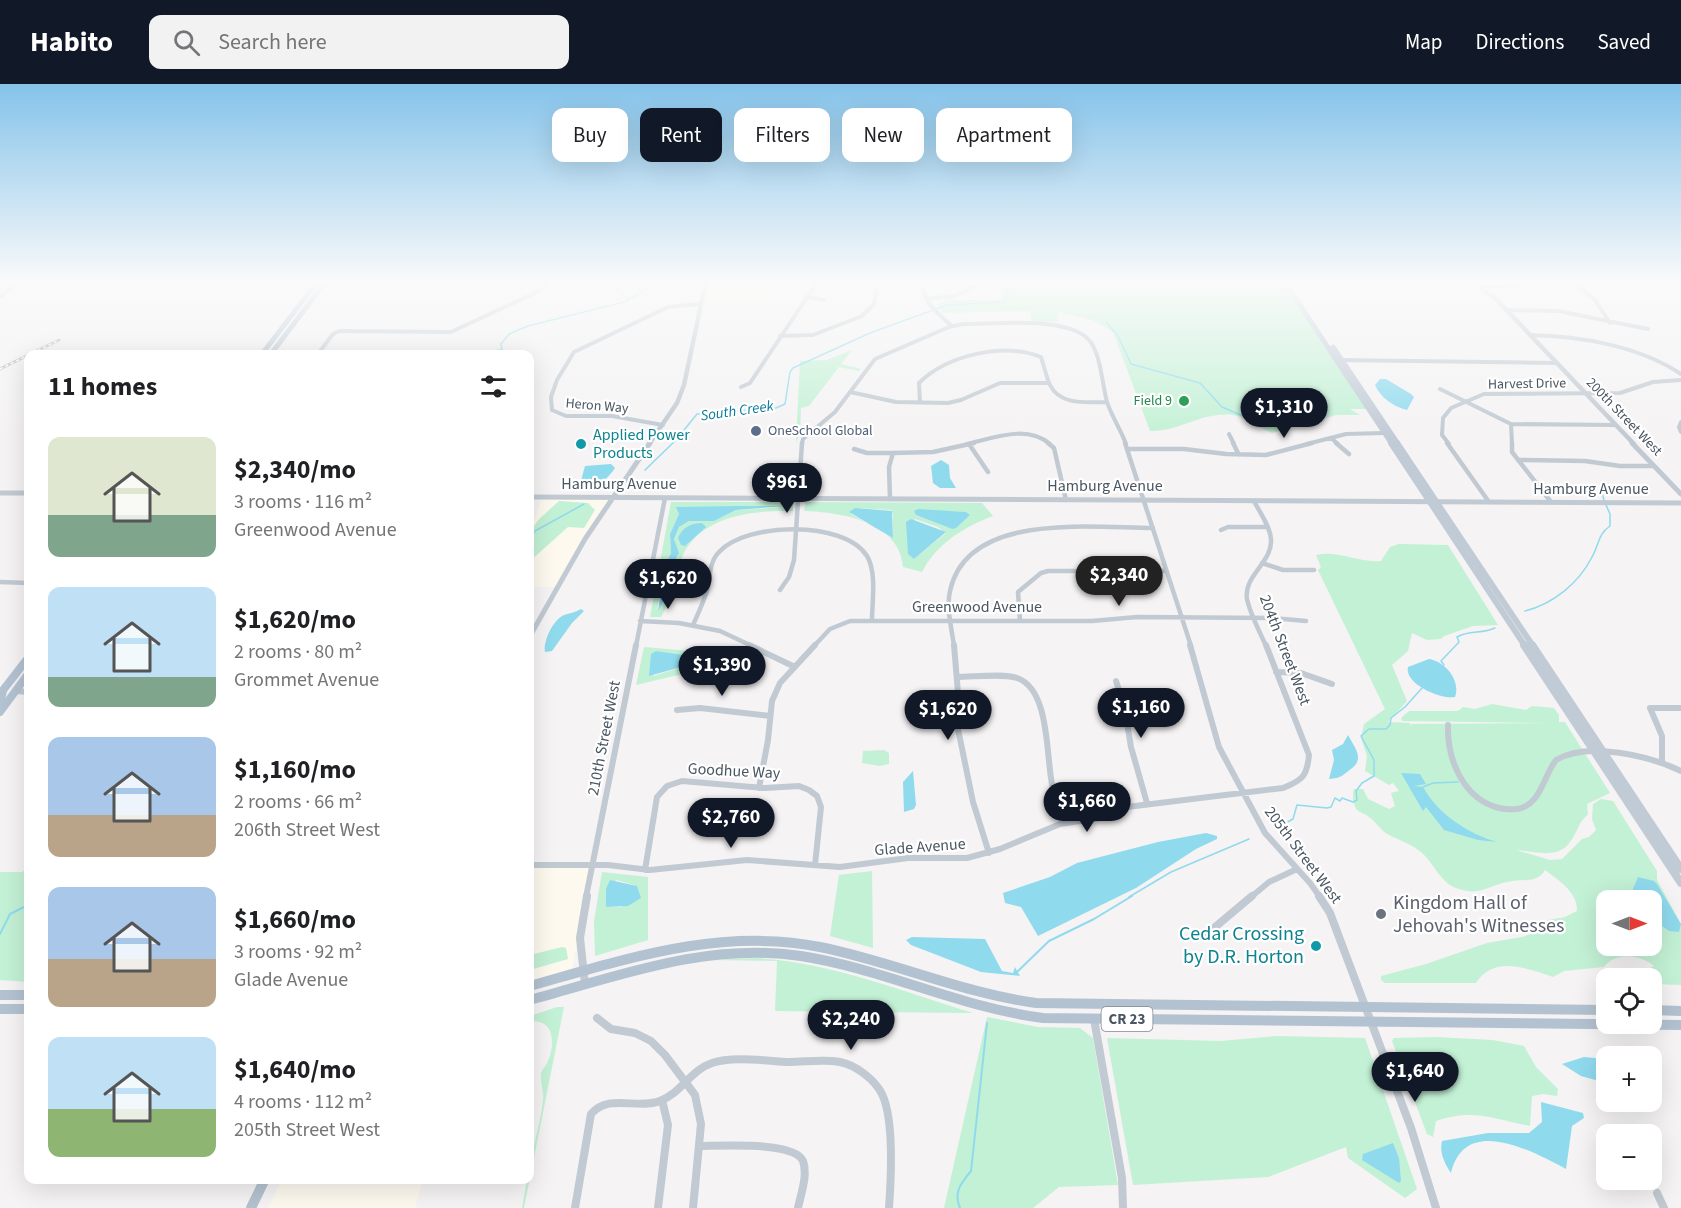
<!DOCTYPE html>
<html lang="en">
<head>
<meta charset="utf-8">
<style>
  body { margin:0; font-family:"Source Sans 3",sans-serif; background:#f2f2f2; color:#202124; height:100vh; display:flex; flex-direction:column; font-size:22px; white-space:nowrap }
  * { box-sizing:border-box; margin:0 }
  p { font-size:20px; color:#757577 }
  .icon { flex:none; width:33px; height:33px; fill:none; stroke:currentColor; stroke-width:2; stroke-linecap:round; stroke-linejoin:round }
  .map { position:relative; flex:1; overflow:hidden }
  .sheet { position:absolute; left:24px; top:266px; width:510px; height:834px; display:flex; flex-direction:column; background:#fff; border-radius:12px; box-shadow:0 6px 24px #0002 }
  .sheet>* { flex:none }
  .guide { position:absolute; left:552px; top:24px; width:570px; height:54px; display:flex; gap:12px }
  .needle { width:39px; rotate:90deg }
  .tools { position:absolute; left:1596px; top:806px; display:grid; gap:12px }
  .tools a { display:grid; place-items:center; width:66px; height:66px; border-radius:12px; background:#fff; box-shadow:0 6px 24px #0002; font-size:30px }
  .price { position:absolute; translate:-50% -51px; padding:0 14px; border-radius:21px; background:#111827; color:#fff; font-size:20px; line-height:39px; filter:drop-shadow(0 2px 3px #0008) }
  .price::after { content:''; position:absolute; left:50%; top:36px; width:18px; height:14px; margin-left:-9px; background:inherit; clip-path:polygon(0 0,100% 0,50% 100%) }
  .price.selected { background:#222; color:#fff }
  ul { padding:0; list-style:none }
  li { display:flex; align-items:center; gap:18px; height:150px; padding:0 24px }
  li span { display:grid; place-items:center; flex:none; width:168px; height:120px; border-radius:12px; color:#555 }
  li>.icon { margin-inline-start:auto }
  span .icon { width:72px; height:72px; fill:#fffc; stroke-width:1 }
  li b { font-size:26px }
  h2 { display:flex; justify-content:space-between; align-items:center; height:72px; padding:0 24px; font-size:26px }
  .pill { padding:0 21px; border-radius:12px; background:#fff; box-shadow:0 6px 24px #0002; font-size:21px; line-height:54px }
  .pill.selected { background:#111827; color:#fff }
  header { display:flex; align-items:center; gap:36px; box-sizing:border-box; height:84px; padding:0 30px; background:#111827; color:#fff }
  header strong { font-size:28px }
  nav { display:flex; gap:33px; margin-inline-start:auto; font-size:21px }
  .search { width:420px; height:54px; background:#f2f2f2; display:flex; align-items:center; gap:15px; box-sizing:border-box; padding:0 21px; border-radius:12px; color:#757577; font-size:22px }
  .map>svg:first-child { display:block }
</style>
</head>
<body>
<header>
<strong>Habito</strong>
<div class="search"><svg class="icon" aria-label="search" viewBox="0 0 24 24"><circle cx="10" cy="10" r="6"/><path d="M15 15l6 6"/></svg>Search here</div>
<nav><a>Map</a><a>Directions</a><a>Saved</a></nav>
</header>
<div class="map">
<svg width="1681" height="1124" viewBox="0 0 1681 1124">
  <rect width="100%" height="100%" fill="#f5f3f3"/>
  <path fill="#fdf9ef" d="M 706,197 L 781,197 L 764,220 L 700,220 Z
    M 542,413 L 612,413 L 556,503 L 530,503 L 530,450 Z
    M 530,781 L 592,781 L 572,885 L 530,897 Z
    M 282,1095 L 423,1095 L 415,1124 L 268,1124 Z"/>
  <path fill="#c3f1d5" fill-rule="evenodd" d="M 997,197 L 1286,197 L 1371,325 L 1350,325 L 1360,331 L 1336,331 L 1272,349 C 1260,344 1246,333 1233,331 C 1203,327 1179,348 1150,347 L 1113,248 L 1092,236 L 1059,228 L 1057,238 L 1032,237 L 1029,227 L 943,229 L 936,220 L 947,216 L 1002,216 Z
    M 852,266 L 841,280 L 861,285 L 859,287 L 839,283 L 809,322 L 801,324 L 800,350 L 796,358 L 800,277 L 827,276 Z
    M 559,417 L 588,419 L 595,426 L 584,444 L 568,443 L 530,477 C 529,439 532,442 559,417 Z
    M 671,418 L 793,418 L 793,427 C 753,426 697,432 681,476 C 678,483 678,491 676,498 C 673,510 667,522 661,533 L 650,533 ZM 736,422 L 784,423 L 736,426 L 718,435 L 689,437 L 679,443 L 674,455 L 678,471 C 664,487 673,510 657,526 L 665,481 L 671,469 L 670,450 L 679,430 L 678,428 L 698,424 Z
    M 806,418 L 982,419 L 993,432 C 964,443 937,459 922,488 L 903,483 C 900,437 839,428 804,427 ZM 855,424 L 891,426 L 893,430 L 893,454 L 851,430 ZM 915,426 L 966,428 L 970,431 L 952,445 L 916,431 ZM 915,435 L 938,443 L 946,449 L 914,475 Z
    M 1399,460 L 1448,461 L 1498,541 L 1473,542 L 1444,552 L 1441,555 L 1427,556 L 1412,549 L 1408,567 L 1392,581 L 1407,617 L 1388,638 L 1410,639 L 1410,643 L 1411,640 L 1550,639 L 1402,637 L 1401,634 L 1409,627 L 1458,627 L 1463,623 L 1475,625 L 1492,620 L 1526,626 L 1532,622 L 1554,624 L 1559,631 L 1559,638 L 1565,638 L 1610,709 L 1587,720 L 1588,730 C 1577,740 1578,748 1570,758 C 1558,776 1533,767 1516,766 L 1550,776 L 1562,775 L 1582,755 L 1589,753 L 1596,746 L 1592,735 L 1593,720 L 1601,715 L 1613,717 L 1657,787 L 1657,796 L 1681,840 L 1681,901 L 1652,900 L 1652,894 L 1638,894 L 1640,889 L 1654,882 C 1641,871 1616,867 1604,883 L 1564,887 L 1553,893 C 1526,884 1494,871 1476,899 L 1385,899 L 1381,896 L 1381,892 L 1426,880 L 1487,859 L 1522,853 L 1541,847 L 1548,836 L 1565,833 L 1577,827 C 1578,808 1558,796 1545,786 C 1538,799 1525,795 1513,797 C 1490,799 1482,814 1456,804 C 1440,798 1434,779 1421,768 C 1411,760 1401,757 1389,751 C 1381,747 1376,738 1369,733 C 1366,730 1361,729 1357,726 C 1353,721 1352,711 1354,705 L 1363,705 L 1368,715 L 1389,725 L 1395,722 L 1391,709 L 1399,707 L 1393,699 L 1389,701 L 1365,687 L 1367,672 L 1361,654 L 1364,640 L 1385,625 L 1318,486 L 1321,483 L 1316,471 C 1338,466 1358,479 1381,477 L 1390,463 ZM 1606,816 L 1652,816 L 1652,861 L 1606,861 Z
    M 644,563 L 690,567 L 752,595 L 750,598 L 682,590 L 636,601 ZM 656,567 L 684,571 L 699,578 L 653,592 Z
    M 884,666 L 889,669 L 889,680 L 880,682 L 862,679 L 863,667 Z
    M 28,783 L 28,898 L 0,896 L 0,788 L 22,788 Z
    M 872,787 L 873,864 L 830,852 L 839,791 Z
    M 602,788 L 648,793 L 648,856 L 595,872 L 594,837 ZM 616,796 L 634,801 L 622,823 L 606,823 L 606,818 Z
    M 562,863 L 566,864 L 568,875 L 530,886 L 530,871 Z
    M 755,874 C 830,878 901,907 973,929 L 775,927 L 777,877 L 708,876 Z
    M 557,923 L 564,923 L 524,1124 L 522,1124 L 527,1095 L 530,1095 C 530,1068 540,1043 543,1017 C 544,1008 540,998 541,990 C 542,985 546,982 548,977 C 555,961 555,934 530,938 L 530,932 Z
    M 987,933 L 1038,943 L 1080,944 L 1093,954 L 1118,1101 L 1059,1103 L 1033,1124 L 944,1124 Z
    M 1277,952 L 1365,954 L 1417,1105 L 1405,1114 L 1348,1074 L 1346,1063 L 1268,1093 L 1133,1101 L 1107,954 L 1220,957 Z
    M 1436,953 L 1493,956 L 1524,962 L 1536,983 L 1558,1005 L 1557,1012 L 1543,1010 L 1532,1012 L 1530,1042 C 1494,1035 1473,1024 1436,1037 L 1433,1053 L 1427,1050 L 1392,957 L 1394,954 Z"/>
  <path fill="#90daee" d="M 1380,295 L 1386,295 L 1411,310 L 1414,313 L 1407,326 C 1394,323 1380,313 1375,301 Z
    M 941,376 L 949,381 L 950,394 L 956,404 L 940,404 L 933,399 L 931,382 Z
    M 611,380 L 615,384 C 607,396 594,407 580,400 L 585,382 Z
    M 736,422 L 784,422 L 736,426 L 714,437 L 689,437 L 679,443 L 674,455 L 679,469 C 667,487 671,509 658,527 L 665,481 L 671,469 L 670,450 L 679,430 L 676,423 Z
    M 855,424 L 892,427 L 893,454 L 849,428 Z
    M 918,425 L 966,428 L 970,431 L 956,444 L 952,445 L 916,431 L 914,427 Z
    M 911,435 L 946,448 L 914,475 L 908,470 L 906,438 Z
    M 702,439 L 706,443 L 685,462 L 681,461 L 678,454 C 682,444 691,439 702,439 Z
    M 581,525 L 584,527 L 572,539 L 552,567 L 545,568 C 543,558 552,538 562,532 C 568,529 575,529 581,525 Z
    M 656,567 L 684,571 L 699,580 L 697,583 L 681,583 L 649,592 L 651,570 Z
    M 1429,575 C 1446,578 1461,597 1455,613 C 1441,616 1404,600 1408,583 Z
    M 1348,651 C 1355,664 1365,675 1351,685 C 1341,692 1342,694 1329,695 L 1334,676 L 1332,666 L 1343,660 Z
    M 913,687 L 916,721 L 914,725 L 904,728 L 903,698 Z
    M 1401,689 L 1420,690 L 1426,700 L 1414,702 L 1423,703 C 1438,730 1467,749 1497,758 L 1478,756 L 1444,746 L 1426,723 L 1423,727 Z
    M 1206,749 L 1217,752 L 1217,755 L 1196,765 L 1136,804 L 1038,852 L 1021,823 L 1005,819 L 1003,809 L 1050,793 L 1077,779 L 1158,758 Z
    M 1638,793 L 1654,797 L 1657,800 L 1681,840 L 1679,848 L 1669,847 L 1652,835 L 1652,816 L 1631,816 L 1630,812 Z
    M 610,796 L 637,802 L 641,814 L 628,822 L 606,823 L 606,805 Z
    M 912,853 L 985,855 L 1002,887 L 1013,889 L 1015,883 L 1020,892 L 981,888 L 911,861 L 906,856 Z
    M 1584,973 L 1606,975 L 1606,999 L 1581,992 L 1562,980 Z
    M 1541,1018 L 1583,1029 L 1584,1034 L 1572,1042 L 1566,1085 C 1532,1067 1465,1030 1451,1089 C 1445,1080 1439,1069 1442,1057 L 1488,1049 L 1529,1049 L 1542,1038 Z
    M 1393,1059 L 1399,1074 L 1401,1097 L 1399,1099 L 1362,1076 L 1363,1070 Z"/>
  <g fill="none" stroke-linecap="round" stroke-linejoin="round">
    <path stroke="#90daee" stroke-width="1.5" d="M 616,197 L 620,208 L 629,215
      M 1106,238 L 1118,252 L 1131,280 L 1200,299 L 1222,323 L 1250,335
      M 487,270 L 502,265 L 501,260 L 509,250 L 528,242 L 624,218 L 662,197
      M 645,386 L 676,356 L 697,330 L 776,324 L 785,320 L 790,288 L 793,284 L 870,249 L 947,221 L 1004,218 L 1009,209 L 1005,197
      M 1604,416 L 1601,405 L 1612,405
      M 530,457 L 535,447 L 584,420
      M 1525,527 C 1553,520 1579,499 1592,473 C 1599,461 1598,450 1610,442 L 1610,430 L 1606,421
      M 1444,581 L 1441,577 L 1459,558 L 1457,553 C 1469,546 1482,550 1495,544
      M 1423,703 L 1433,699 L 1458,698
      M 1280,742 L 1293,735 L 1297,721 L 1327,724 L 1331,723 L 1335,714 L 1340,717 L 1342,714 L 1353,718 L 1357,716 L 1356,707 L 1362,699 L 1374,692 L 1374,676 L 1361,652 L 1369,645 L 1386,645 L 1390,641 L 1391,634 L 1405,623 L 1422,604
      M 1129,813 L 1171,788 L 1249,755"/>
    <path stroke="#90daee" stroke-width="2" d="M 0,850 L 10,830 L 28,821
      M 1017,888 L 1049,857 L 1094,835 L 1132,812
      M 960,1124 C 953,1109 961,1099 971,1087 L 987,939"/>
    <path stroke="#c1cad2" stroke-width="4" d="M 418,197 L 546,197
      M 924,197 C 918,215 940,231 952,242
      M 1572,197 L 1595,216 L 1610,239
      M 1481,203 L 1524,201
      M 0,213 L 20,197
      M 806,213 L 824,216
      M 926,215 L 954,212 L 986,197
      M 1506,226 L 1558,227 L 1648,245
      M 1530,251 C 1580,252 1639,262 1681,290
      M 780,252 L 813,251 L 862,232 L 874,220 L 878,197
      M 318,270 L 333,250 L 339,247 L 451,248 L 537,208 L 544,203 L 546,197
      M 1338,276 L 1557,279
      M 741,303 L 750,299 L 818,197
      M 1440,305 L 1511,340 L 1615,341
      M 850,308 L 896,318 L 948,319 L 961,316 L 1000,299 L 1049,299
      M 920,318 L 919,299 C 947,271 1004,258 1041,273 C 1044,282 1046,292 1050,301 C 1060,322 1088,318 1107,318
      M 1681,338 L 1679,343 L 1681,348
      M 1511,340 L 1512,360
      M 663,341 L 612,332 L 566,332 L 552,326 L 551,313 L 557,296 L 574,268 L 668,223 L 700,220
      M 1229,350 L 1234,360
      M 1331,354 L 1338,360
      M 802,360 L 803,355 L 835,328 L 875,275 L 949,243 L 963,240 C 994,240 1068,232 1089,256 C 1101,270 1102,300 1107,318 C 1112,333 1121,346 1126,360
      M 967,360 C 993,354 1027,340 1050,360
      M 1307,360 L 1346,350 L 1383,349
      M 1449,360 L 1442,351 L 1443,334 L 1451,324 L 1484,310 L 1620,309 L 1653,298 L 1681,296"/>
    <path stroke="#c1cad2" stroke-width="4.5" d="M 1048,359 L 1054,364 L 1066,416
      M 1125,359 L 1191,562
      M 1233,359 L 1239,371
      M 1336,359 L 1349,370
      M 1447,359 L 1489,418
      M 1512,359 L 1512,368 L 1551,418
      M 969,360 L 988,388
      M 854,365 L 867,369 L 893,369
      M 1127,365 L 1184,365 L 1226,370 L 1266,371 L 1312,359
      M 1518,376 L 1585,377 L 1620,382 L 1654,382
      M 890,415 L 889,383 L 893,369 L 933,368 L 974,359
      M 1254,417 C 1260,429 1270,442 1271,455 C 1273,478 1243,492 1247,515 C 1250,530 1260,548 1266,562
      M 1221,446 L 1228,443 L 1266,443
      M 1262,479 L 1283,486 L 1314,486
      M 0,498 L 28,499
      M 780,506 L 789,493 L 794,476 L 802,359
      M 640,537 L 679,539 L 720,547 L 752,562
      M 1020,537 L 1018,508 L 1041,489 L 1048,487 L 1166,487
      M 693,541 C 698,530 703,519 707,507 C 710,494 709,478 719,468 C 746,438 844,436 867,472 C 877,489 872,518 872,536
      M 636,562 L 665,414
      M 814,562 L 830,545 L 850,537 L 1092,537 L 1137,533 L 1272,534 L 1306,537
      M 954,562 C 952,546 946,524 950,507 C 967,427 1092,444 1153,444"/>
    <path stroke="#c1cad2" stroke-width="6" d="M 749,561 L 795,583
      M 954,561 L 959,621 L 958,645 L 973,718 L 989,769
      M 1190,561 L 1219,663 L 1265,749 L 1310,799 L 1320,813
      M 1276,588 L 1301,589 L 1332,600
      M 957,593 C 973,593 1004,589 1017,594 C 1050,605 1046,672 1052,700 C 1055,713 1062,726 1067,739
      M 1116,597 L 1124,621 L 1131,663 L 1147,719
      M 16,607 L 28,608
      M 1650,624 L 1662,652 L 1662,678
      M 1650,624 L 1681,624
      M 677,626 L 700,624 L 770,632
      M 1448,641 C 1447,675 1463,715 1499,724 C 1507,726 1519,726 1526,722 C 1542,713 1545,690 1556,676 C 1588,657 1650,672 1681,687
      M 759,704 L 768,656 L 772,617 L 780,599 L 815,561
      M 530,781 L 608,781 L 650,786 L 747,776 L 840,783 L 908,774 L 967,774 L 1000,765 L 1060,740 L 1100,734 L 1127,723 L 1283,704 C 1303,696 1307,692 1309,671 L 1266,561
      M 645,786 L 657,713 L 667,702 L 682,697 L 765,704 L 799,702 L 809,706 L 817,712 L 821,723 L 815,781
      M 586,813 L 636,561
      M 1251,813 L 1269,798 L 1297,785"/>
    <path stroke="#c1cad2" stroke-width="8" d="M 1319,812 L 1330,829 L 1411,1044 L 1436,1124
      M 1208,849 L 1252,812
      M 585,900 L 580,854 L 587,812
      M 597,934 L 611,945 L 635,949 L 651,957 L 665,971 L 695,1011 L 701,1040 L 693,1124
      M 1094,935 L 1122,1094 L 1123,1124
      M 699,1062 C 720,1062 795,1057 803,1077 C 808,1092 801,1109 798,1124
      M 1657,1109 L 1664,1124
      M 575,1124 L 591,1030 C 609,1009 637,1026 660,1017 C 681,1009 691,986 712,979 C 732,972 767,977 789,978 C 805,978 824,975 840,978 C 856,981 875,996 882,1010 C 894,1035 891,1096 889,1124
      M 658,1124 L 668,1041 L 662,1016"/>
    <path stroke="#c1cad2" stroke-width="4.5" d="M 1472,197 L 1496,215 L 1634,360
      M 649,360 L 677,319 L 684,301 L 706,197"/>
    <path stroke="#c1cad2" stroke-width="5" d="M 1632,359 L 1681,410
      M 0,409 L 28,409
      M 530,413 L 1681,419
      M 530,552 L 585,455 L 650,359"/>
    <path stroke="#c1cbd6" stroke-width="5" d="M 1284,197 L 1392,360
      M 1333,263 L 1398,360"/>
    <path stroke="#c1cbd6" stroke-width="6" d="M 1391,359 L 1525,562
      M 1397,359 L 1533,562"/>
    <path stroke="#c1cbd6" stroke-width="8" d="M 1524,561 L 1681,799
      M 1532,561 L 1681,785"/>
    <path stroke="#b3c2d1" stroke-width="5" d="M 262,270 L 318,197
      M 271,270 L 326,197"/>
    <path stroke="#b3c2d1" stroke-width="8" d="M 0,610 L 28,574
      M 0,619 L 3,607
      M 0,628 L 28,590"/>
    <path stroke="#b3c2d1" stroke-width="10" d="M 530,902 C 626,875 720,843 820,863 C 894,878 962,909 1036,919 L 1606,926
      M 0,911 L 28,911
      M 530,916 C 619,892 707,858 801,872 C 884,885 958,923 1043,934 L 1681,941
      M 0,925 L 28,925
      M 1652,926 L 1681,927
      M 251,1124 L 265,1095"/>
    <defs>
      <path id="rail" d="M 0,285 L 59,256"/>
    </defs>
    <use href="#rail" stroke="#b5b8bd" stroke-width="3"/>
    <use href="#rail" stroke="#fff" stroke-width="1.5" stroke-dasharray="3" stroke-linecap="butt"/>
  </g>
  <linearGradient id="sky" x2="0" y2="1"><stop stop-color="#85c3ea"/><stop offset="0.56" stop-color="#fafafa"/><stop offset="1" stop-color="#fafafa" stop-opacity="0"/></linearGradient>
  <rect width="1681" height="354" fill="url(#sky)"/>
  <circle fill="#2e9e5b" stroke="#fff" stroke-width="2" cx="1184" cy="317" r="6"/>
  <circle fill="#5c6f8a" stroke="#fff" stroke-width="2" cx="756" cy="347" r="6"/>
  <g fill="#0f9aa8" stroke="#fff" stroke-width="2">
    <circle cx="581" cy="360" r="6"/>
    <circle cx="1316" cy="862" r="6"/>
  </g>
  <circle fill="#6b7280" stroke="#fff" stroke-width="2" cx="1381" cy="830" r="6"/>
  <g text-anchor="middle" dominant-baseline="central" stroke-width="4.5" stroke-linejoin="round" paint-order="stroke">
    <g font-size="14" fill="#4a5661" stroke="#fff">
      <text transform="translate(1527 300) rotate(-1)">Harvest Drive</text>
      <text transform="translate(597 322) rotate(5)">Heron Way</text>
      <text transform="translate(1624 333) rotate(46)">200th Street West</text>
    </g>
    <g font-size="14" fill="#27864d" stroke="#fff" text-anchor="end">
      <text x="1172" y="317">Field 9</text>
    </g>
    <g font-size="14" fill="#4e5e75" stroke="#fff" text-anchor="start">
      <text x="768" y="347">OneSchool Global</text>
    </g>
    <g font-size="15" font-style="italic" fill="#0c7c9b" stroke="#fff">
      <text transform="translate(737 327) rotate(-8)">South Creek</text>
    </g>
    <rect fill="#fff" stroke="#808990" stroke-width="1.5" x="1101.5" y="923" width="51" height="24" rx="4.5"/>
    <g font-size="15" font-weight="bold" fill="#4a5661">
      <text x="1127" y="935">CR 23</text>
    </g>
    <g font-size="16" fill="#0d838f" stroke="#fff" text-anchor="start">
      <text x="593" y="351">Applied Power<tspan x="593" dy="18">Products</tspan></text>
    </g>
    <g font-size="16" fill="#4a5661" stroke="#fff">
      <text x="619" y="400">Hamburg Avenue</text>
      <text x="1105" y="402">Hamburg Avenue</text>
      <text x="1591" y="405">Hamburg Avenue</text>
      <text x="977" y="523">Greenwood Avenue</text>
      <text transform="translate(1285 566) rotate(69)">204th Street West</text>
      <text transform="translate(604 654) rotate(-79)">210th Street West</text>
      <text transform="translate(734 687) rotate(3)">Goodhue Way</text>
      <text transform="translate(920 763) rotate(-4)">Glade Avenue</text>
      <text transform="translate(1303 771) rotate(53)">205th Street West</text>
    </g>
    <g font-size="20" fill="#5b616d" stroke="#fff" text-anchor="start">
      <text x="1393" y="819">Kingdom Hall of<tspan x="1393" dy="23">Jehovah's Witnesses</tspan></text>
    </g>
    <g font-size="20" fill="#0d838f" stroke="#fff" text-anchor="end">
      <text x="1304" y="850">Cedar Crossing<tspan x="1304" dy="23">by D.R. Horton</tspan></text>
    </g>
  </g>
</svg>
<div class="tools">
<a><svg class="needle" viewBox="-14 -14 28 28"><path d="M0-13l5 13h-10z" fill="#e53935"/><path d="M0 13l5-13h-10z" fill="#757577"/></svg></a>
<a><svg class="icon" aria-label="locate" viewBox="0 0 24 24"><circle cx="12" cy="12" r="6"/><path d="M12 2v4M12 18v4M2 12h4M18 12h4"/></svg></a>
<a>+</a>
<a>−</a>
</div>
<b class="price" style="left:1284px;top:355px">$1,310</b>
<b class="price" style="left:787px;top:430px">$961</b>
<b class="price selected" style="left:1119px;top:523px">$2,340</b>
<b class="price" style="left:668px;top:526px">$1,620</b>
<b class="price" style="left:722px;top:613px">$1,390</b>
<b class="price" style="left:1141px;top:655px">$1,160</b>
<b class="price" style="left:948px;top:657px">$1,620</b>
<b class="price" style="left:1087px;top:749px">$1,660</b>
<b class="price" style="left:731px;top:765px">$2,760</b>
<b class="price" style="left:851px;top:967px">$2,240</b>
<b class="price" style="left:1415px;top:1019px">$1,640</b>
<div class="guide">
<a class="pill">Buy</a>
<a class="pill selected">Rent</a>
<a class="pill">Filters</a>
<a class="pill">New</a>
<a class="pill">Apartment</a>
</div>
<section class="sheet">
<h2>11 homes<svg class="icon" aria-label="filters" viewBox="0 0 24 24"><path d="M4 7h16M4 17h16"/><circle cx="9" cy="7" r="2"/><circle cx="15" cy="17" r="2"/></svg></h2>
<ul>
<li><span style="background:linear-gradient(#dfe7d0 65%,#7fa58c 0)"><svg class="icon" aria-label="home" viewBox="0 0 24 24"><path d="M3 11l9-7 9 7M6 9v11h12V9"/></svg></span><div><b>$2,340/mo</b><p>3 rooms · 116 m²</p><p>Greenwood Avenue</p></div></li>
<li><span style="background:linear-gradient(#bfe0f5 75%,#7fa58c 0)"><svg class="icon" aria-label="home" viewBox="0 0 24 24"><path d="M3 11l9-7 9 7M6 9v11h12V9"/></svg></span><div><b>$1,620/mo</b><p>2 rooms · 80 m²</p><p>Grommet Avenue</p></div></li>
<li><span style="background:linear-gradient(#a9c7e8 65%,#b9a48a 0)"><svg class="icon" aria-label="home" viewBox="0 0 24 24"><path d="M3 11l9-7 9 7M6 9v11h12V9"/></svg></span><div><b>$1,160/mo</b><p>2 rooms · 66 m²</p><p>206th Street West</p></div></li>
<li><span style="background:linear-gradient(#a9c7e8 60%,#b9a48a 0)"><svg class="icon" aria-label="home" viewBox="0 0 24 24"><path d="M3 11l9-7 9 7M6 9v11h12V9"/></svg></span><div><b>$1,660/mo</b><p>3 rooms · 92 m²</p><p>Glade Avenue</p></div></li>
<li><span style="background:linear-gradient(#bfe0f5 60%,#8fb573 0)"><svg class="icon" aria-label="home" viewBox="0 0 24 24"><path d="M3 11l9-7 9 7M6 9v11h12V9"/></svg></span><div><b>$1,640/mo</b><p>4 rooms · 112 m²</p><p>205th Street West</p></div></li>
</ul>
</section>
</div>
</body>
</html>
